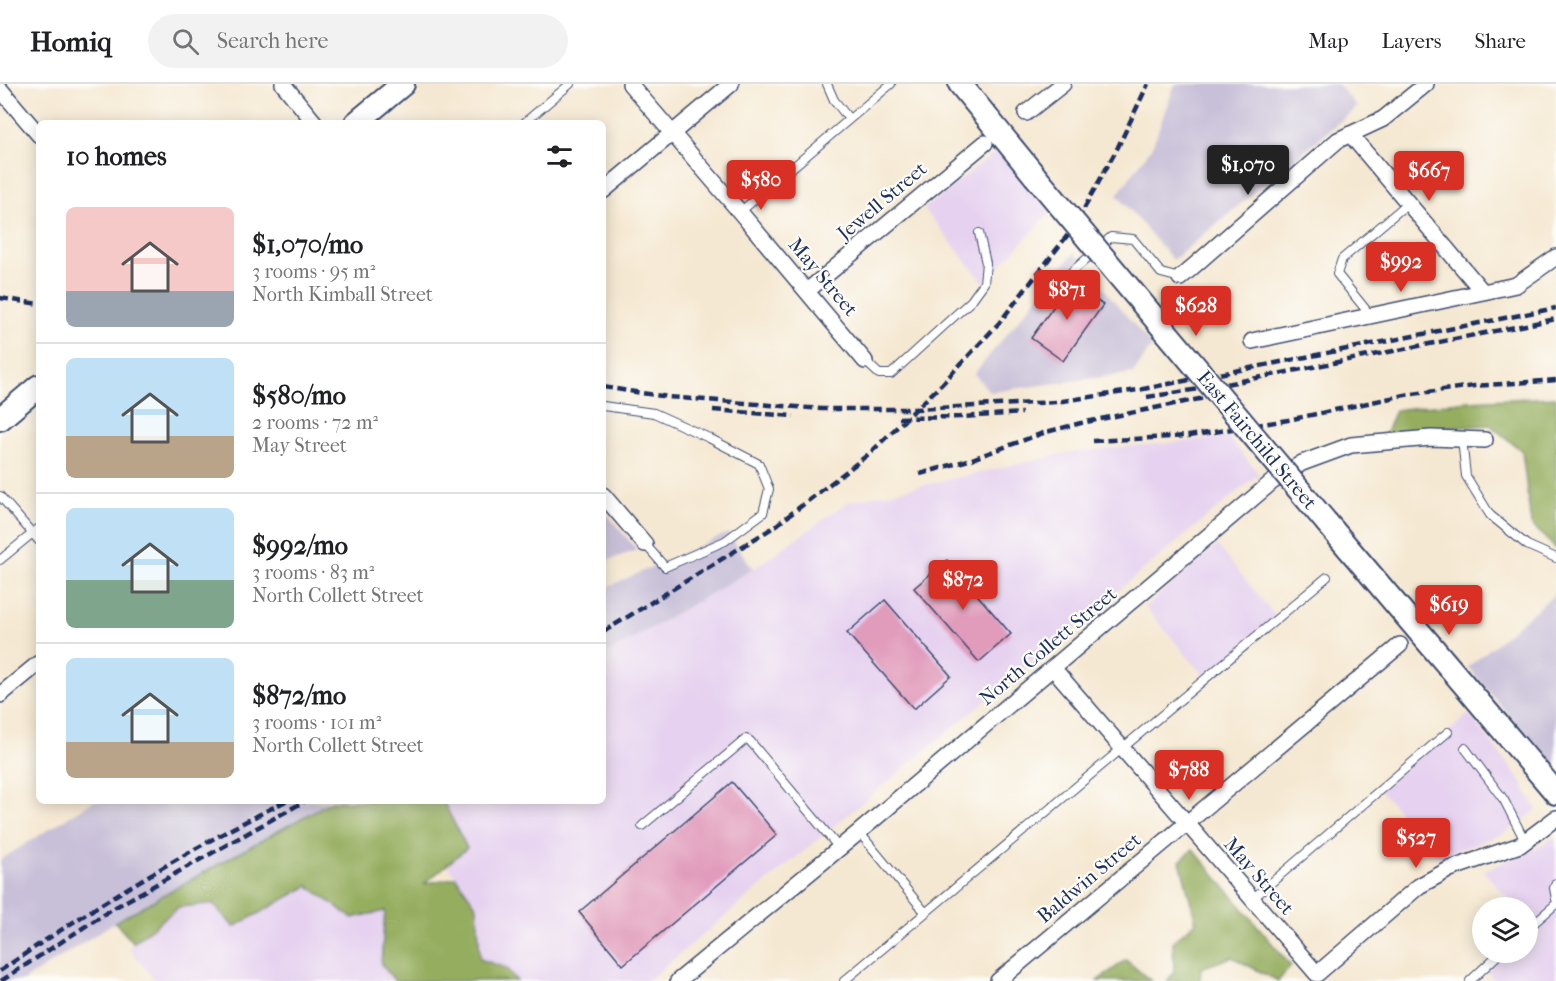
<!DOCTYPE html>
<html lang="en">
<head>
<meta charset="utf-8">
<style>
  body { margin:0; font-family:"IM FELL French Canon",serif; background:#f2f2f2; color:#202124; height:100vh; display:flex; flex-direction:column; font-size:22px; white-space:nowrap }
  * { box-sizing:border-box; margin:0 }
  p { font-size:20px; color:#757577 }
  .icon { flex:none; width:33px; height:33px; fill:none; stroke:currentColor; stroke-width:2; stroke-linecap:round; stroke-linejoin:round }
  .map { position:relative; flex:1; overflow:hidden }
  .side { position:absolute; left:36px; top:36px; width:570px; height:684px; display:flex; flex-direction:column; background:#fff; border-radius:9px; box-shadow:0 3px 15px #0003 }
  .side>* { flex:none }
  .tools { position:absolute; left:1472px; top:813px; display:grid; gap:12px }
  .tools a { display:grid; place-items:center; width:66px; height:66px; border-radius:50%; background:#fff; box-shadow:0 3px 15px #0003; font-size:30px }
  .price { position:absolute; translate:-50% -51px; padding:0 14px; border-radius:6px; background:#d93025; color:#fff; font-size:20px; line-height:39px; filter:drop-shadow(0 2px 3px #0008) }
  .price::after { content:''; position:absolute; left:50%; top:36px; width:18px; height:14px; margin-left:-9px; background:inherit; clip-path:polygon(0 0,100% 0,50% 100%) }
  .price.current { background:#222; color:#fff }
  ul { padding:0; list-style:none }
  li { display:flex; align-items:center; gap:18px; height:150px; padding:0 30px }
  li+li { border-top:2px solid #e0e0e0 }
  li span { display:grid; place-items:center; flex:none; width:168px; height:120px; border-radius:9px; color:#555 }
  li>.icon { margin-inline-start:auto }
  span .icon { width:72px; height:72px; fill:#fffc; stroke-width:1 }
  li b { font-size:26px }
  h2 { display:flex; justify-content:space-between; align-items:center; height:72px; padding:0 30px; font-size:26px }
  header { display:flex; align-items:center; gap:36px; box-sizing:border-box; height:84px; padding:0 30px; background:#fff; border-bottom:2px solid #e0e0e0 }
  header strong { font-size:28px }
  nav { display:flex; gap:33px; margin-inline-start:auto; font-size:21px }
  .search { width:420px; height:54px; background:#f2f2f2; display:flex; align-items:center; gap:15px; box-sizing:border-box; padding:0 21px; border-radius:33px; color:#757577; font-size:22px }
  .map>svg:first-child { display:block }
</style>
</head>
<body>
<header>
<strong>Homiq</strong>
<div class="search"><svg class="icon" aria-label="search" viewBox="0 0 24 24"><circle cx="10" cy="10" r="6"/><path d="M15 15l6 6"/></svg>Search here</div>
<nav><a>Map</a><a>Layers</a><a>Share</a></nav>
</header>
<div class="map">
<svg width="1556" height="897" viewBox="0 0 1556 897">
  <rect width="100%" height="100%" fill="#fdfcf7"/>
  <filter id="ink" filterUnits="userSpaceOnUse"><feTurbulence type="fractalNoise" baseFrequency=".0167" numOctaves="2"/><feDisplacementMap in="SourceGraphic" scale="12" xChannelSelector="R" yChannelSelector="G"/><feConvolveMatrix kernelMatrix="1 2 1 2 8 2 1 2 1" color-interpolation-filters="sRGB"/></filter>
  <filter id="wash" filterUnits="userSpaceOnUse"><feTurbulence type="fractalNoise" baseFrequency=".008" numOctaves="4" result="noise"/><feDisplacementMap in="SourceGraphic" scale="24" xChannelSelector="R" yChannelSelector="G"/><feGaussianBlur stdDeviation="1.35" result="paint"/><feColorMatrix in="noise" values="0 0 0 0 0 0 0 0 0 0 0 0 0 0 0 0 0 1.4 0 .05"/><feComposite in="paint" operator="in"/></filter>
  <g filter="url(#wash)">
    <rect width="100%" height="100%" fill="#f5e8d2"/>
    <path fill="#e6d2f0" d="M 999,65 L 1051,128 L 984,199 L 924,125 Z
      M 1228,353 L 1259,390 L 647,897 L 517,897 L 506,884 L 480,875 L 477,823 L 448,782 L 467,764 L 443,717 L 603,717 L 603,572 L 753,485 L 848,418 L 1072,368 Z
      M 1217,461 L 1277,534 L 1206,594 L 1145,523 Z
      M 1469,630 L 1520,696 L 1537,726 L 1505,749 L 1438,773 L 1380,706 Z
      M 1556,754 L 1556,897 L 1495,897 L 1484,884 L 1501,869 L 1527,868 L 1527,845 L 1531,840 L 1527,835 L 1527,824 L 1516,823 L 1483,787 L 1537,764 L 1550,755 Z
      M 308,802 L 352,834 L 386,827 L 381,880 L 395,897 L 156,897 L 129,865 L 133,859 L 179,823 L 213,820 L 234,843 Z"/>
    <path fill="#c8bfd8" d="M 1175,0 L 1338,0 L 1357,23 L 1173,176 L 1117,111 L 1152,63 Z
      M 1074,169 L 1152,262 L 1133,289 L 990,308 L 974,290 Z
      M 603,426 L 637,466 L 603,478 Z
      M 728,449 L 753,485 L 603,572 L 603,505 Z
      M 1556,509 L 1556,686 L 1468,583 Z
      M 94,717 L 332,717 L 115,838 L 23,897 L 0,897 L 0,776 Z"/>
    <path fill="#95ad5f" stroke="#586e5e" stroke-width="1.5" d="M 1556,313 L 1556,465 L 1531,440 L 1522,367 L 1490,341 L 1386,349 L 1395,326 L 1467,317 Z
      M 332,717 L 443,717 L 467,764 L 424,800 L 456,793 L 477,823 L 480,875 L 506,884 L 517,897 L 395,897 L 381,880 L 385,827 L 352,834 L 308,802 L 234,843 L 213,820 L 179,823 L 133,859 L 115,838 Z
      M 1193,765 L 1291,882 L 1278,897 L 1232,873 L 1201,884 L 1200,897 L 1167,897 L 1174,888 L 1173,857 L 1196,838 L 1180,777 Z
      M 1126,876 L 1151,897 L 1097,897 Z"/>
    <g id="blocks">
      <path fill="#e19bbb" d="M 1071,198 L 1103,221 L 1063,277 L 1031,254 Z
        M 947,476 L 1011,550 L 979,578 L 914,504 Z
        M 885,516 L 951,592 L 914,625 L 847,549 Z
        M 732,698 L 777,751 L 623,881 L 579,828 Z"/>
    </g>
  </g>
  <g filter="url(#ink)">
    <use href="#blocks" fill-opacity="0" stroke="#3c4b6f" stroke-width="1.5"/>
    <g fill="none" stroke-linecap="round" stroke-linejoin="round">
      <defs>
        <path id="lane" d="M 827,0 L 834,16 L 849,35
          M 524,39 L 570,0
          M 740,128 L 891,0
          M 1065,194 L 1111,153 L 1133,155 L 1161,189 L 1180,194
          M 1371,232 L 1337,190 L 1342,175 L 1408,119
          M 865,277 L 879,290 L 891,290 L 971,217 L 984,199 L 986,179 L 979,149
          M 603,322 L 654,329 L 709,354 L 759,380 L 769,405 L 763,429 L 725,457 L 665,483 L 645,460
          M 1462,355 L 1466,392 L 1490,431 L 1527,461 L 1556,474
          M 0,412 L 39,457
          M 0,476 L 39,444
          M 1465,664 L 1504,716 L 1525,757
          M 642,742 L 746,655 L 750,657 L 839,764
          M 859,748 L 925,828
          M 1556,799 L 1554,804 L 1556,815
          M 1251,816 L 1448,648
          M 1527,845 L 1556,820
          M 844,897 L 1327,493
          M 1470,897 L 1501,868"/>
        <path id="street" d="M 283,0 L 315,39
          M 630,0 L 740,128 L 865,277
          M 0,5 L 39,51
          M 1026,29 L 1063,0
          M 1350,50 L 1483,208
          M 603,107 L 731,0
          M 1180,194 L 1338,56 L 1383,35 L 1426,0
          M 807,207 L 985,59
          M 1252,257 L 1516,201 L 1556,173
          M 603,411 L 645,460
          M 1053,584 L 1317,890 L 1419,802 L 1450,785 L 1520,761 L 1556,734
          M 0,611 L 39,579
          M 678,897 L 859,748 L 1272,398 L 1302,379 L 1351,361 L 1431,354 L 1485,356
          M 998,897 L 1400,561"/>
        <path id="secondary" d="M 960,0 L 1035,92
          M 356,39 L 403,0
          M 0,335 L 39,302
          M 1327,439 L 1556,709"/>
      </defs>
      <use href="#lane" stroke="#3c4b6f" stroke-width="10"/>
      <use href="#street" stroke="#3c4b6f" stroke-width="18"/>
      <use href="#secondary" stroke="#3c4b6f" stroke-width="26"/>
      <use href="#lane" stroke="#fff" stroke-width="8"/>
      <use href="#street" stroke="#fff" stroke-width="15"/>
      <use href="#secondary" stroke="#fff" stroke-width="22"/>
      <path stroke="#1b2f5e" stroke-width="4.5" stroke-dasharray="9 4.5" stroke-linecap="butt" d="M 0,214 L 39,220
        M 603,303 L 668,313 L 822,325 L 916,325 L 1056,318 L 1138,306 L 1556,224
        M 1147,313 L 1206,304 L 1556,235
        M 713,326 L 794,332
        M 899,334 L 961,333 L 1022,329
        M 1093,357 L 1189,352 L 1288,336 L 1405,311 L 1474,302 L 1556,296
        M 920,390 L 972,375 L 1046,348 L 1081,339 L 1224,310
        M 603,548 L 774,443 L 870,369 L 942,300 L 999,239 L 1074,143 L 1118,63 L 1148,0
        M 0,887 C 91,824 187,766 286,717
        M 1,897 L 112,825 L 305,717"/>
      <defs>
        <path id="secondary-bridge" d="M 1035,92 L 1327,439"/>
      </defs>
      <use href="#secondary-bridge" stroke="#3c4b6f" stroke-width="26" stroke-linecap="butt"/>
      <use href="#secondary-bridge" stroke="#fff" stroke-width="22"/>
    </g>
  </g>
  <g text-anchor="middle" dominant-baseline="central" stroke-width="4.5" stroke-linejoin="round" paint-order="stroke">
    <g font-size="20" fill="#1b2f5e" stroke="#fdfcf7">
      <text transform="translate(882 117) rotate(-40)">Jewell Street</text>
      <text transform="translate(823 193) rotate(50)">May Street</text>
      <text transform="translate(1257 356) rotate(50)">East Fairchild Street</text>
      <text transform="translate(1048 562) rotate(-40)">North Collett Street</text>
      <text transform="translate(1259 792) rotate(49)">May Street</text>
      <text transform="translate(1089 794) rotate(-40)">Baldwin Street</text>
    </g>
  </g>
</svg>
<div class="tools">
<a><svg class="icon" aria-label="layers" viewBox="0 0 24 24"><path d="M12 4l9 5-9 5-9-5zM3 14l9 5 9-5"/></svg></a>
</div>
<b class="price current" style="left:1248px;top:112px">$1,070</b>
<b class="price" style="left:1429px;top:118px">$667</b>
<b class="price" style="left:761px;top:127px">$580</b>
<b class="price" style="left:1401px;top:209px">$992</b>
<b class="price" style="left:1067px;top:237px">$871</b>
<b class="price" style="left:1196px;top:253px">$628</b>
<b class="price" style="left:963px;top:527px">$872</b>
<b class="price" style="left:1449px;top:552px">$619</b>
<b class="price" style="left:1189px;top:717px">$788</b>
<b class="price" style="left:1416px;top:785px">$527</b>
<section class="side">
<h2>10 homes<svg class="icon" aria-label="filters" viewBox="0 0 24 24"><path d="M4 7h16M4 17h16"/><circle cx="9" cy="7" r="2"/><circle cx="15" cy="17" r="2"/></svg></h2>
<ul>
<li><span style="background:linear-gradient(#f6c9c9 70%,#9aa5b1 0)"><svg class="icon" aria-label="home" viewBox="0 0 24 24"><path d="M3 11l9-7 9 7M6 9v11h12V9"/></svg></span><div><b>$1,070/mo</b><p>3 rooms · 95 m²</p><p>North Kimball Street</p></div></li>
<li><span style="background:linear-gradient(#bfe0f5 65%,#b9a48a 0)"><svg class="icon" aria-label="home" viewBox="0 0 24 24"><path d="M3 11l9-7 9 7M6 9v11h12V9"/></svg></span><div><b>$580/mo</b><p>2 rooms · 72 m²</p><p>May Street</p></div></li>
<li><span style="background:linear-gradient(#bfe0f5 60%,#7fa58c 0)"><svg class="icon" aria-label="home" viewBox="0 0 24 24"><path d="M3 11l9-7 9 7M6 9v11h12V9"/></svg></span><div><b>$992/mo</b><p>3 rooms · 83 m²</p><p>North Collett Street</p></div></li>
<li><span style="background:linear-gradient(#bfe0f5 70%,#b9a48a 0)"><svg class="icon" aria-label="home" viewBox="0 0 24 24"><path d="M3 11l9-7 9 7M6 9v11h12V9"/></svg></span><div><b>$872/mo</b><p>3 rooms · 101 m²</p><p>North Collett Street</p></div></li>
</ul>
</section>
</div>
</body>
</html>
